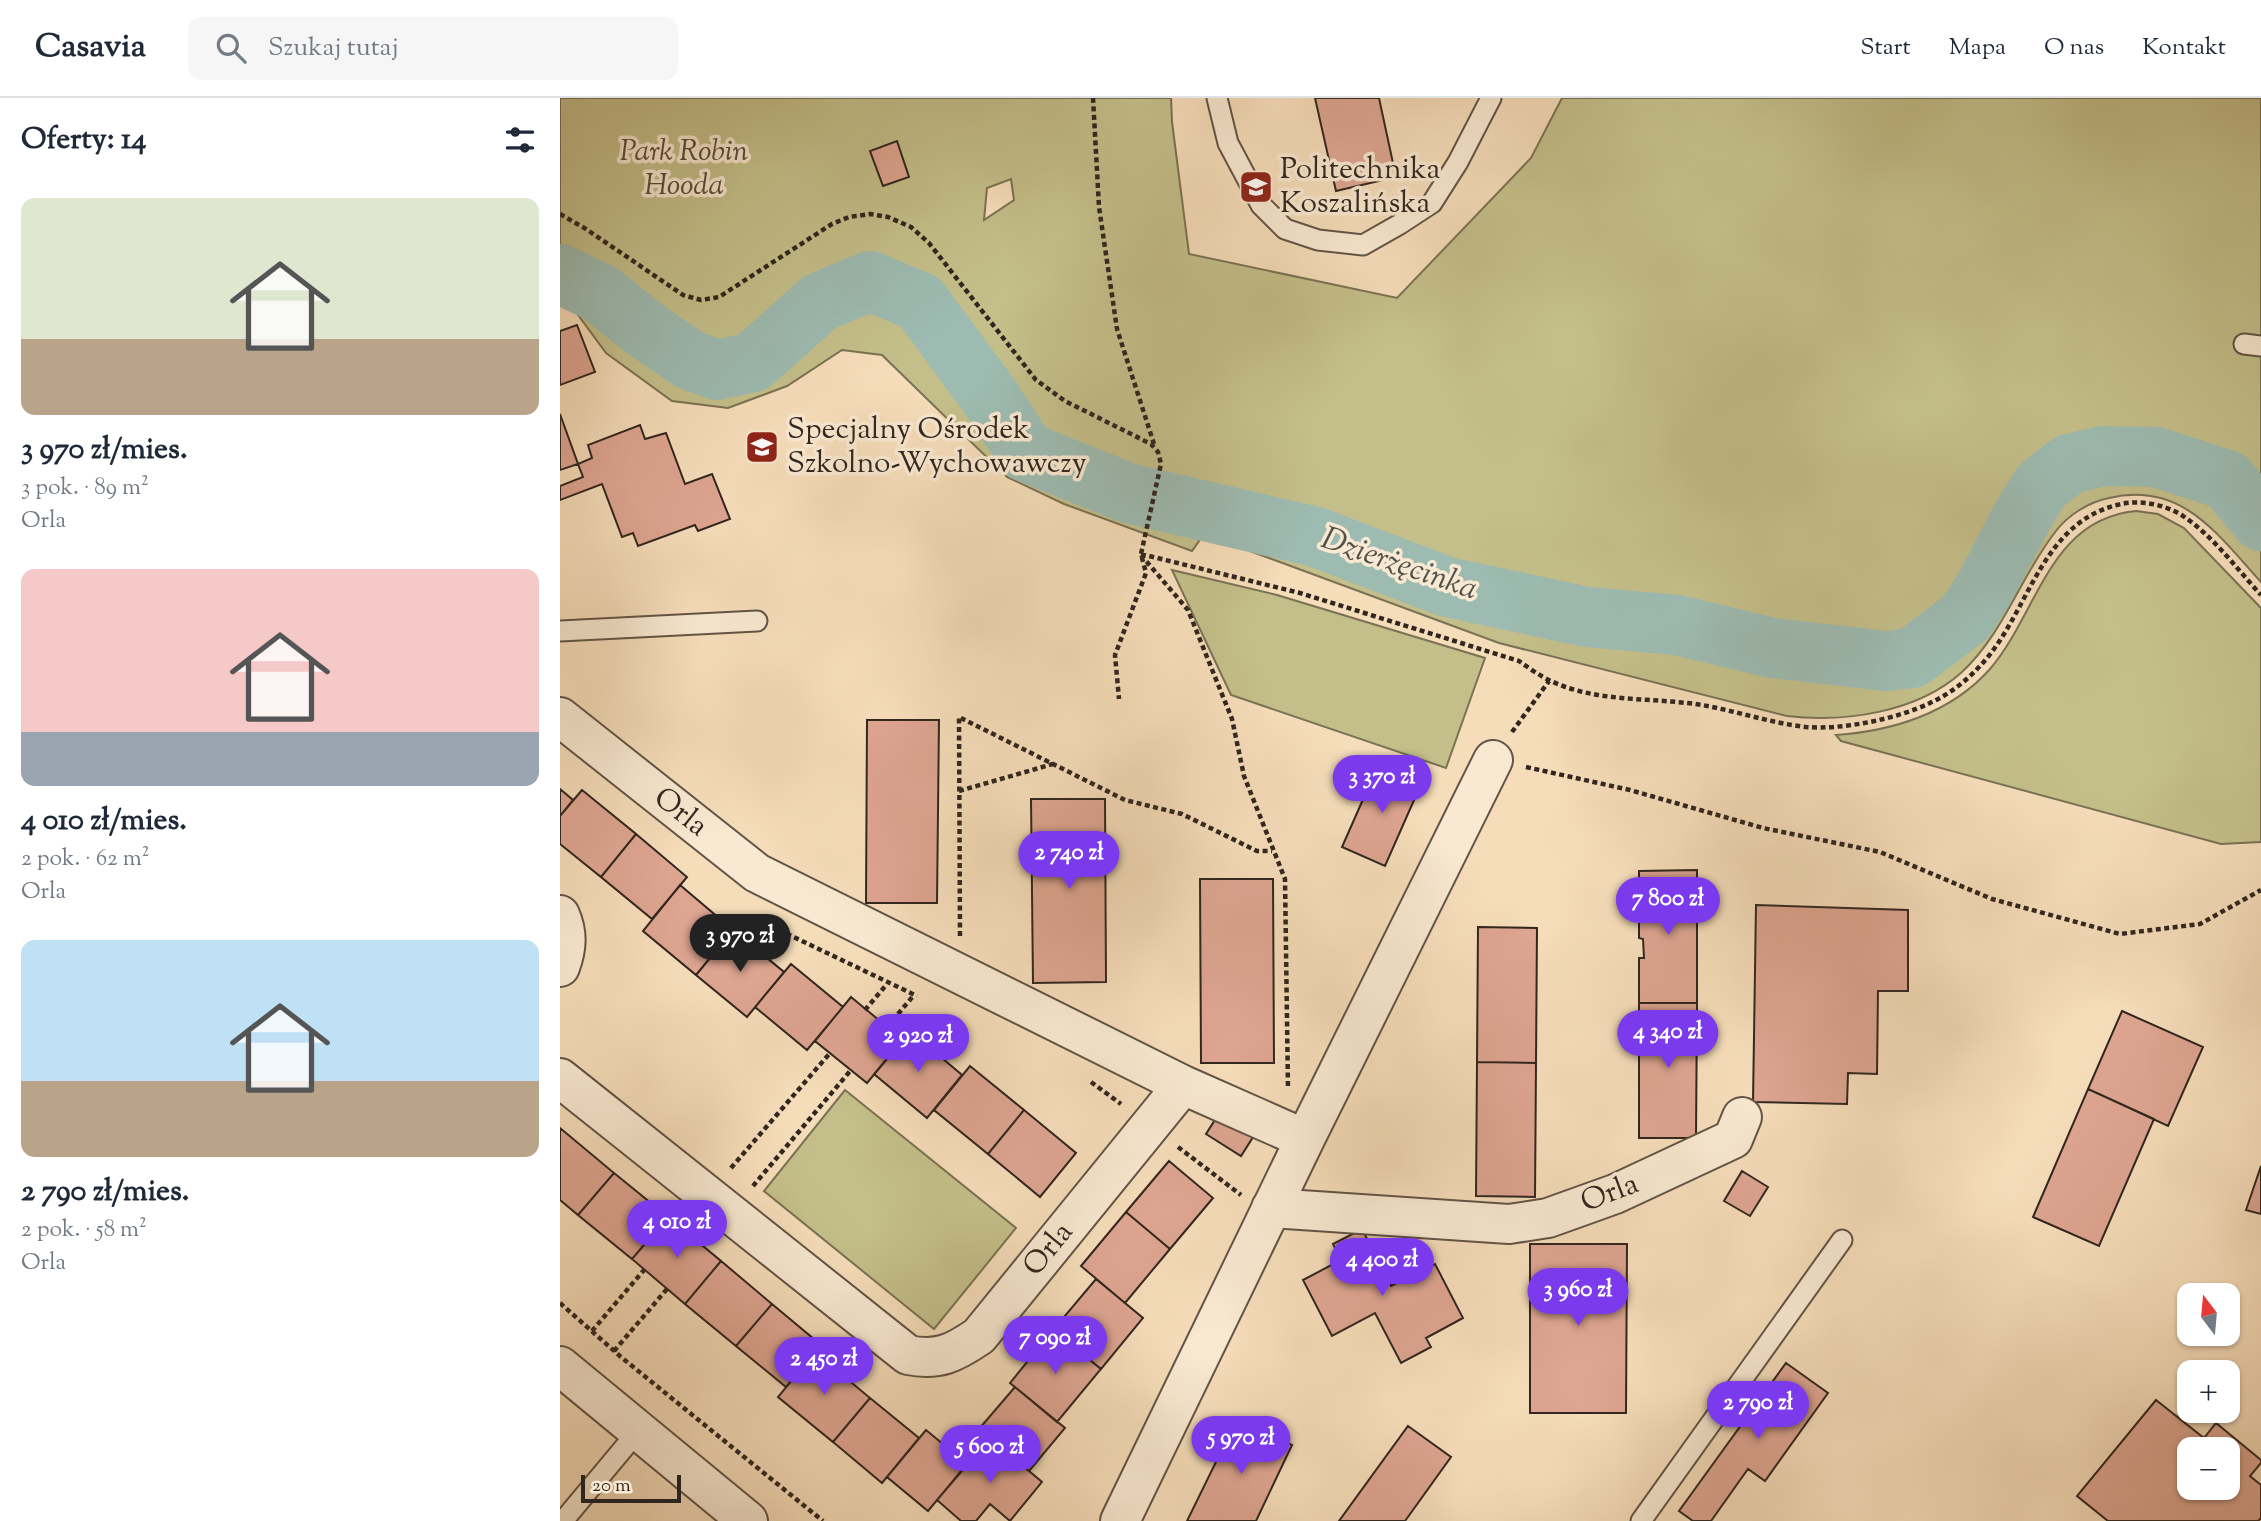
<!DOCTYPE html>
<html lang="pl">
<head>
<meta charset="utf-8">
<style>
  body { margin:0; font-family:"Sorts Mill Goudy",serif; background:#f6f6f7; color:#1f2937; height:100vh; display:flex; flex-direction:column; font-size:26px; white-space:nowrap }
  * { box-sizing:border-box; margin:0 }
  p { font-size:23px; color:#747a83 }
  .icon { flex:none; width:38px; height:38px; fill:none; stroke:currentColor; stroke-width:2; stroke-linecap:round; stroke-linejoin:round }
  .map { position:relative; flex:1; overflow:hidden }
  .sheet { display:flex; flex-direction:column; background:#fff; width:560px }
  .sheet>* { flex:none }
  .needle { width:46px; rotate:344deg }
  .fabs { position:absolute; left:1617px; top:1185px; display:grid; gap:14px }
  .fabs a { display:grid; place-items:center; width:63px; height:63px; border-radius:14px; background:#fff; box-shadow:0 2px 5px #0004; font-size:35px }
  .scale { position:absolute; left:21px; bottom:18px; width:100px; box-sizing:border-box; padding-left:7px; border:4px solid #31261f; border-top:0; font-size:19px; line-height:24px; white-space:nowrap; color:#31261f; -webkit-text-stroke:5px #f9e9d2; paint-order:stroke }
  .price { position:absolute; translate:-50% -60px; padding:0 16px; border-radius:24px; background:#7c3aed; color:#fff; font-size:23px; line-height:46px; filter:drop-shadow(0 2px 4px #0008) }
  .price::after { content:''; position:absolute; left:50%; top:42px; width:21px; height:16px; margin-left:-10px; background:inherit; clip-path:polygon(0 0,100% 0,50% 100%) }
  .price.current { background:#222; color:#fff }
  ul { padding:0; list-style:none }
  li { display:grid; align-content:center; gap:14px; height:371px; padding:0 21px }
  li span { display:grid; place-items:center; height:217px; border-radius:14px; color:#555 }
  li>.icon { margin-inline-start:auto }
  span .icon { width:126px; height:126px; fill:#fffc; stroke-width:1 }
  li b { font-size:30px }
  h2 { display:flex; justify-content:space-between; align-items:center; height:84px; padding:0 21px; font-size:30px }
  header { display:flex; align-items:center; gap:42px; box-sizing:border-box; height:98px; padding:0 35px; background:#fff; border-bottom:2px solid #e0e1e3 }
  header strong { font-size:33px }
  nav { display:flex; gap:38px; margin-inline-start:auto; font-size:24px }
  .search { width:490px; height:63px; background:#f6f6f7; display:flex; align-items:center; gap:18px; box-sizing:border-box; padding:0 24px; border-radius:14px; color:#747a83; font-size:26px }
  main { display:flex; flex:1; min-height:0 }
  .map>svg:first-child { display:block }
</style>
</head>
<body>
<header>
<strong>Casavia</strong>
<div class="search"><svg class="icon" aria-label="search" viewBox="0 0 24 24"><circle cx="10" cy="10" r="6"/><path d="M15 15l6 6"/></svg>Szukaj tutaj</div>
<nav><a>Start</a><a>Mapa</a><a>O nas</a><a>Kontakt</a></nav>
</header>
<main>
<section class="sheet">
<h2>Oferty: 14<svg class="icon" aria-label="filters" viewBox="0 0 24 24"><path d="M4 7h16M4 17h16"/><circle cx="9" cy="7" r="2"/><circle cx="15" cy="17" r="2"/></svg></h2>
<ul>
<li><span style="background:linear-gradient(#dfe7d0 65%,#b9a48a 0)"><svg class="icon" aria-label="home" viewBox="0 0 24 24"><path d="M3 11l9-7 9 7M6 9v11h12V9"/></svg></span><div><b>3 970 zł/mies.</b><p>3 pok. · 89 m²</p><p>Orla</p></div></li>
<li><span style="background:linear-gradient(#f6c9c9 75%,#9aa5b1 0)"><svg class="icon" aria-label="home" viewBox="0 0 24 24"><path d="M3 11l9-7 9 7M6 9v11h12V9"/></svg></span><div><b>4 010 zł/mies.</b><p>2 pok. · 62 m²</p><p>Orla</p></div></li>
<li><span style="background:linear-gradient(#bfe0f5 65%,#b9a48a 0)"><svg class="icon" aria-label="home" viewBox="0 0 24 24"><path d="M3 11l9-7 9 7M6 9v11h12V9"/></svg></span><div><b>2 790 zł/mies.</b><p>2 pok. · 58 m²</p><p>Orla</p></div></li>
</ul>
</section>
<div class="map">
<svg width="1701" height="1423" viewBox="0 0 1701 1423">
  <rect width="100%" height="100%" fill="#f6ddba"/>
  <filter id="stains"><feTurbulence type="fractalNoise" baseFrequency=".00286" numOctaves="4"/><feColorMatrix values="0 0 0 0 .2 0 0 0 0 .09 0 0 0 0 .02 0 0 0 .5 -.17"/></filter>
  <radialGradient id="worn" r=".72"><stop offset=".6" stop-color="#630" stop-opacity="0"/><stop offset="1" stop-color="#630" stop-opacity=".3"/></radialGradient>
  <path fill="#c4bf8a" stroke="#7a7254" stroke-width="2" fill-rule="evenodd" d="M 0,0 L 611,0 L 612,24 L 629,156 L 837,200 L 971,60 L 1002,0 L 1701,0 L 1701,484 C 1657,436 1622,383 1549,400 C 1529,404 1508,417 1496,433 C 1461,477 1444,535 1402,574 C 1358,614 1285,625 1227,618 L 939,545 L 644,436 L 632,453 L 504,406 L 447,379 L 322,257 L 282,252 L 227,288 L 168,310 L 112,303 L 46,255 L 7,202 L 0,202 ZM 451,81 L 454,102 L 424,122 L 427,90 Z
    M 1576,413 L 1598,416 L 1624,430 L 1701,510 L 1701,744 L 1661,746 L 1281,643 L 1276,637 C 1333,633 1391,615 1430,571 C 1478,515 1489,421 1576,413 Z
    M 612,472 L 717,497 L 925,560 L 886,670 L 671,597 Z
    M 285,992 L 456,1130 L 374,1231 L 204,1093 Z"/>
  <g fill="none" stroke-linecap="round" stroke-linejoin="round">
    <path stroke="#9dbbb1" stroke-width="60" d="M 0,176 L 40,195 L 86,232 L 130,262 L 157,272 L 193,264 L 260,204 L 310,183 L 360,204 L 430,299 L 466,354 L 568,395 L 756,439 L 887,489 L 1027,519 L 1117,527 L 1212,550 L 1326,563 L 1352,560 L 1405,520 L 1423,493 L 1462,419 L 1481,388 L 1509,366 L 1543,358 L 1596,359 L 1667,382 L 1701,423"/>
  </g>
  <path fill="#dea591" stroke="#31261f" stroke-width="2" fill-rule="evenodd" d="M 755,0 L 819,0 L 836,79 L 776,93 Z
    M 337,43 L 349,79 L 323,88 L 310,53 Z
    M 17,227 L 35,274 L 0,287 L 0,233 Z
    M 0,316 L 18,366 L 0,372 Z
    M 80,327 L 85,341 L 106,335 L 125,386 L 152,376 L 170,421 L 138,433 L 135,427 L 78,448 L 73,435 L 62,439 L 42,386 L 0,402 L 0,388 L 23,379 L 18,366 L 32,360 L 28,347 Z
    M 307,622 L 379,622 L 377,805 L 306,805 Z
    M 819,665 L 862,684 L 825,768 L 782,749 Z
    M 0,691 L 13,702 L 0,718 Z
    M 22,692 L 76,736 L 41,779 L 0,746 L 0,718 Z
    M 471,701 L 545,701 L 546,884 L 473,885 Z
    M 76,736 L 127,779 L 92,821 L 41,779 Z
    M 1137,772 L 1137,905 L 1079,905 L 1079,860 L 1084,860 L 1083,841 L 1079,840 L 1079,773 Z
    M 640,781 L 713,781 L 714,965 L 641,965 Z
    M 120,787 L 173,832 L 136,877 L 83,833 Z
    M 1196,807 L 1348,812 L 1348,893 L 1318,893 L 1317,976 L 1288,975 L 1287,1006 L 1193,1004 Z
    M 918,829 L 977,830 L 976,965 L 917,964 Z
    M 173,832 L 224,874 L 187,919 L 136,877 Z
    M 231,866 L 283,909 L 247,952 L 195,909 Z
    M 291,899 L 343,942 L 307,985 L 255,943 Z
    M 1079,905 L 1137,905 L 1136,1040 L 1079,1040 Z
    M 1562,913 L 1643,949 L 1608,1028 L 1528,991 Z
    M 350,933 L 402,977 L 367,1020 L 314,976 Z
    M 917,964 L 976,965 L 975,1099 L 916,1098 Z
    M 410,968 L 464,1012 L 428,1056 L 374,1012 Z
    M 1528,991 L 1594,1021 L 1539,1148 L 1473,1119 Z
    M 464,1012 L 516,1055 L 480,1099 L 428,1056 Z
    M 660,1014 L 695,1036 L 681,1058 L 646,1036 Z
    M 0,1030 L 54,1075 L 18,1117 L 0,1102 Z
    M 609,1063 L 653,1100 L 610,1151 L 566,1114 Z
    M 1701,1068 L 1701,1116 L 1686,1112 Z
    M 1182,1073 L 1208,1089 L 1190,1118 L 1164,1103 Z
    M 54,1075 L 108,1119 L 72,1161 L 18,1117 Z
    M 566,1114 L 610,1151 L 565,1205 L 521,1168 Z
    M 108,1119 L 161,1163 L 125,1206 L 72,1161 Z
    M 802,1131 L 831,1188 L 875,1166 L 903,1220 L 866,1240 L 871,1249 L 841,1265 L 815,1215 L 772,1238 L 743,1182 L 781,1162 L 773,1146 Z
    M 970,1146 L 1067,1146 L 1066,1315 L 970,1315 Z
    M 161,1163 L 212,1206 L 176,1248 L 125,1206 Z
    M 536,1181 L 583,1220 L 541,1271 L 493,1232 Z
    M 212,1206 L 261,1247 L 226,1289 L 176,1248 Z
    M 493,1232 L 541,1271 L 497,1324 L 450,1285 Z
    M 255,1254 L 310,1300 L 273,1344 L 218,1299 Z
    M 1226,1265 L 1268,1295 L 1205,1383 L 1188,1371 L 1151,1423 L 1133,1423 L 1119,1413 Z
    M 455,1289 L 505,1330 L 469,1373 L 419,1331 Z
    M 310,1300 L 359,1340 L 322,1385 L 273,1344 Z
    M 1596,1302 L 1644,1340 L 1656,1325 L 1701,1362 L 1701,1365 L 1690,1378 L 1701,1387 L 1701,1420 L 1698,1423 L 1548,1423 L 1517,1398 ZM 1629,1351 L 1668,1351 L 1668,1390 L 1629,1390 Z
    M 677,1321 L 732,1347 L 696,1423 L 627,1423 Z
    M 848,1328 L 891,1359 L 845,1423 L 779,1423 Z
    M 366,1332 L 407,1366 L 368,1413 L 327,1379 Z
    M 430,1340 L 482,1384 L 450,1423 L 430,1406 L 416,1423 L 401,1423 L 377,1402 Z"/>
  <g fill="none" stroke-linecap="round" stroke-linejoin="round">
    <defs>
      <path id="service" d="M 657,0 L 668,45 L 701,107 L 725,131 L 758,142 L 803,147 L 840,126 L 872,105 L 898,64 L 931,0
        M 1684,246 L 1701,248
        M 0,533 L 197,523
        M 3,1423 L 78,1333
        M 1081,1423 L 1282,1142"/>
      <path id="minor" d="M 0,619 L 197,775 L 623,987 L 745,1041
        M 0,817 C 8,835 7,850 0,869
        M 0,980 L 348,1257 C 379,1263 394,1255 419,1238 L 623,987
        M 711,1110 L 949,1126 L 988,1120 L 1055,1096 L 1173,1041 L 1182,1019
        M 0,1268 L 188,1423
        M 560,1423 L 745,1041 L 933,662"/>
    </defs>
    <use href="#service" stroke="#625446" stroke-width="23"/>
    <use href="#minor" stroke="#625446" stroke-width="42"/>
    <path stroke="#31261f" stroke-width="4.5" stroke-dasharray="5 3.5" stroke-linecap="butt" d="M 533,0 L 539,109 L 557,231 L 594,346
      M 0,116 L 26,131 L 123,197 L 141,202 L 159,199 L 272,126 L 289,119 L 310,116 L 328,119 L 351,129 L 369,145 L 476,282 L 505,303 L 591,346 L 598,354 L 601,366 L 581,456 L 586,475 L 555,557 L 559,601
      M 581,456 L 740,495 L 959,563 C 969,570 980,578 991,583 C 1037,605 1092,599 1142,607 C 1176,613 1211,625 1246,629 C 1282,632 1337,621 1370,605 C 1394,594 1414,577 1431,555 C 1471,503 1485,425 1557,407 C 1579,401 1604,406 1623,418 C 1653,438 1677,471 1701,497
      M 581,457 L 628,512 L 672,621 L 684,678 L 725,781 L 728,991
      M 952,634 L 989,583
      M 966,669 L 1070,692 L 1203,730 L 1320,754 L 1432,801 L 1560,836 L 1640,826 L 1701,792
      M 399,693 L 493,666
      M 205,822 L 219,832 L 357,898
      M 400,838 L 399,619 L 565,702 L 622,716 L 697,753 L 712,753
      M 305,912 L 327,886
      M 327,929 L 354,897
      M 531,984 L 561,1006
      M 618,1049 L 681,1097
      M 171,1070 L 270,955
      M 193,1088 L 291,972
      M 0,1205 L 61,1259 L 263,1423
      M 32,1233 L 84,1172
      M 54,1253 L 107,1191"/>
    <use href="#service" stroke="#f9e9d2" stroke-width="19"/>
    <use href="#minor" stroke="#f9e9d2" stroke-width="38"/>
  </g>
  <defs>
    <symbol id="university-square" viewBox="-11 -11 22 22"><rect x="-9" y="-9" width="18" height="18" rx="4" fill="#8f2418" stroke="#f9e9d2"/><path d="M0-5L7-2L0 1L-7-2ZM-4 1L0 2.5L4 1V4Q0 6-4 4Z" fill="#fff"/></symbol>
    <symbol id="school-square" viewBox="-11 -11 22 22"><rect x="-9" y="-9" width="18" height="18" rx="4" fill="#8f2418" stroke="#f9e9d2"/><path d="M0-5L7-2L0 1L-7-2ZM-4 1L0 2.5L4 1V4Q0 6-4 4Z" fill="#fff"/></symbol>
  </defs>
  <g fill-rule="evenodd">
    <use href="#university-square" x="677" y="70" width="38" height="38"/>
    <use href="#school-square" x="183" y="330" width="38" height="38"/>
  </g>
  <g text-anchor="middle" dominant-baseline="central" stroke-width="7" stroke-linejoin="round" paint-order="stroke">
    <g font-size="30" font-style="italic" fill="#564c3a" stroke="#f9e9d2">
      <text x="124" y="54">Park Robin<tspan x="124" dy="34">Hooda</tspan></text>
    </g>
    <g font-size="30" fill="#31261f" stroke="#f9e9d2" text-anchor="start">
      <text x="720" y="72">Politechnika<tspan x="720" dy="34">Koszalińska</tspan></text>
      <text x="227" y="332">Specjalny Ośrodek<tspan x="227" dy="34">Szkolno-Wychowawczy</tspan></text>
    </g>
    <g font-size="30" fill="#31261f" stroke="#f9e9d2">
      <text transform="translate(120 715) rotate(38)">Orla</text>
      <text transform="translate(1050 1096) rotate(-21)">Orla</text>
      <text transform="translate(489 1152) rotate(-51)">Orla</text>
    </g>
    <g font-size="32" font-style="italic" fill="#51534b" stroke="#f9e9d2">
      <text transform="translate(839 467) rotate(19)">Dzierżęcinka</text>
    </g>
  </g>
  <rect width="100%" height="100%" filter="url(#stains)"/>
  <rect width="100%" height="100%" fill="url(#worn)"/>
</svg>
<div class="fabs">
<a><svg class="needle" viewBox="-14 -14 28 28"><path d="M0-13l5 13h-10z" fill="#e53935"/><path d="M0 13l5-13h-10z" fill="#747a83"/></svg></a>
<a>+</a>
<a>−</a>
</div>
<div class="scale">20 m</div>
<b class="price" style="left:822px;top:717px">3 370 zł</b>
<b class="price" style="left:509px;top:793px">2 740 zł</b>
<b class="price" style="left:1108px;top:839px">7 800 zł</b>
<b class="price current" style="left:180px;top:876px">3 970 zł</b>
<b class="price" style="left:1108px;top:972px">4 340 zł</b>
<b class="price" style="left:358px;top:976px">2 920 zł</b>
<b class="price" style="left:117px;top:1162px">4 010 zł</b>
<b class="price" style="left:822px;top:1200px">4 400 zł</b>
<b class="price" style="left:1018px;top:1230px">3 960 zł</b>
<b class="price" style="left:495px;top:1278px">7 090 zł</b>
<b class="price" style="left:264px;top:1299px">2 450 zł</b>
<b class="price" style="left:1198px;top:1343px">2 790 zł</b>
<b class="price" style="left:681px;top:1378px">5 970 zł</b>
<b class="price" style="left:430px;top:1387px">5 600 zł</b>
</div>
</main>
</body>
</html>
